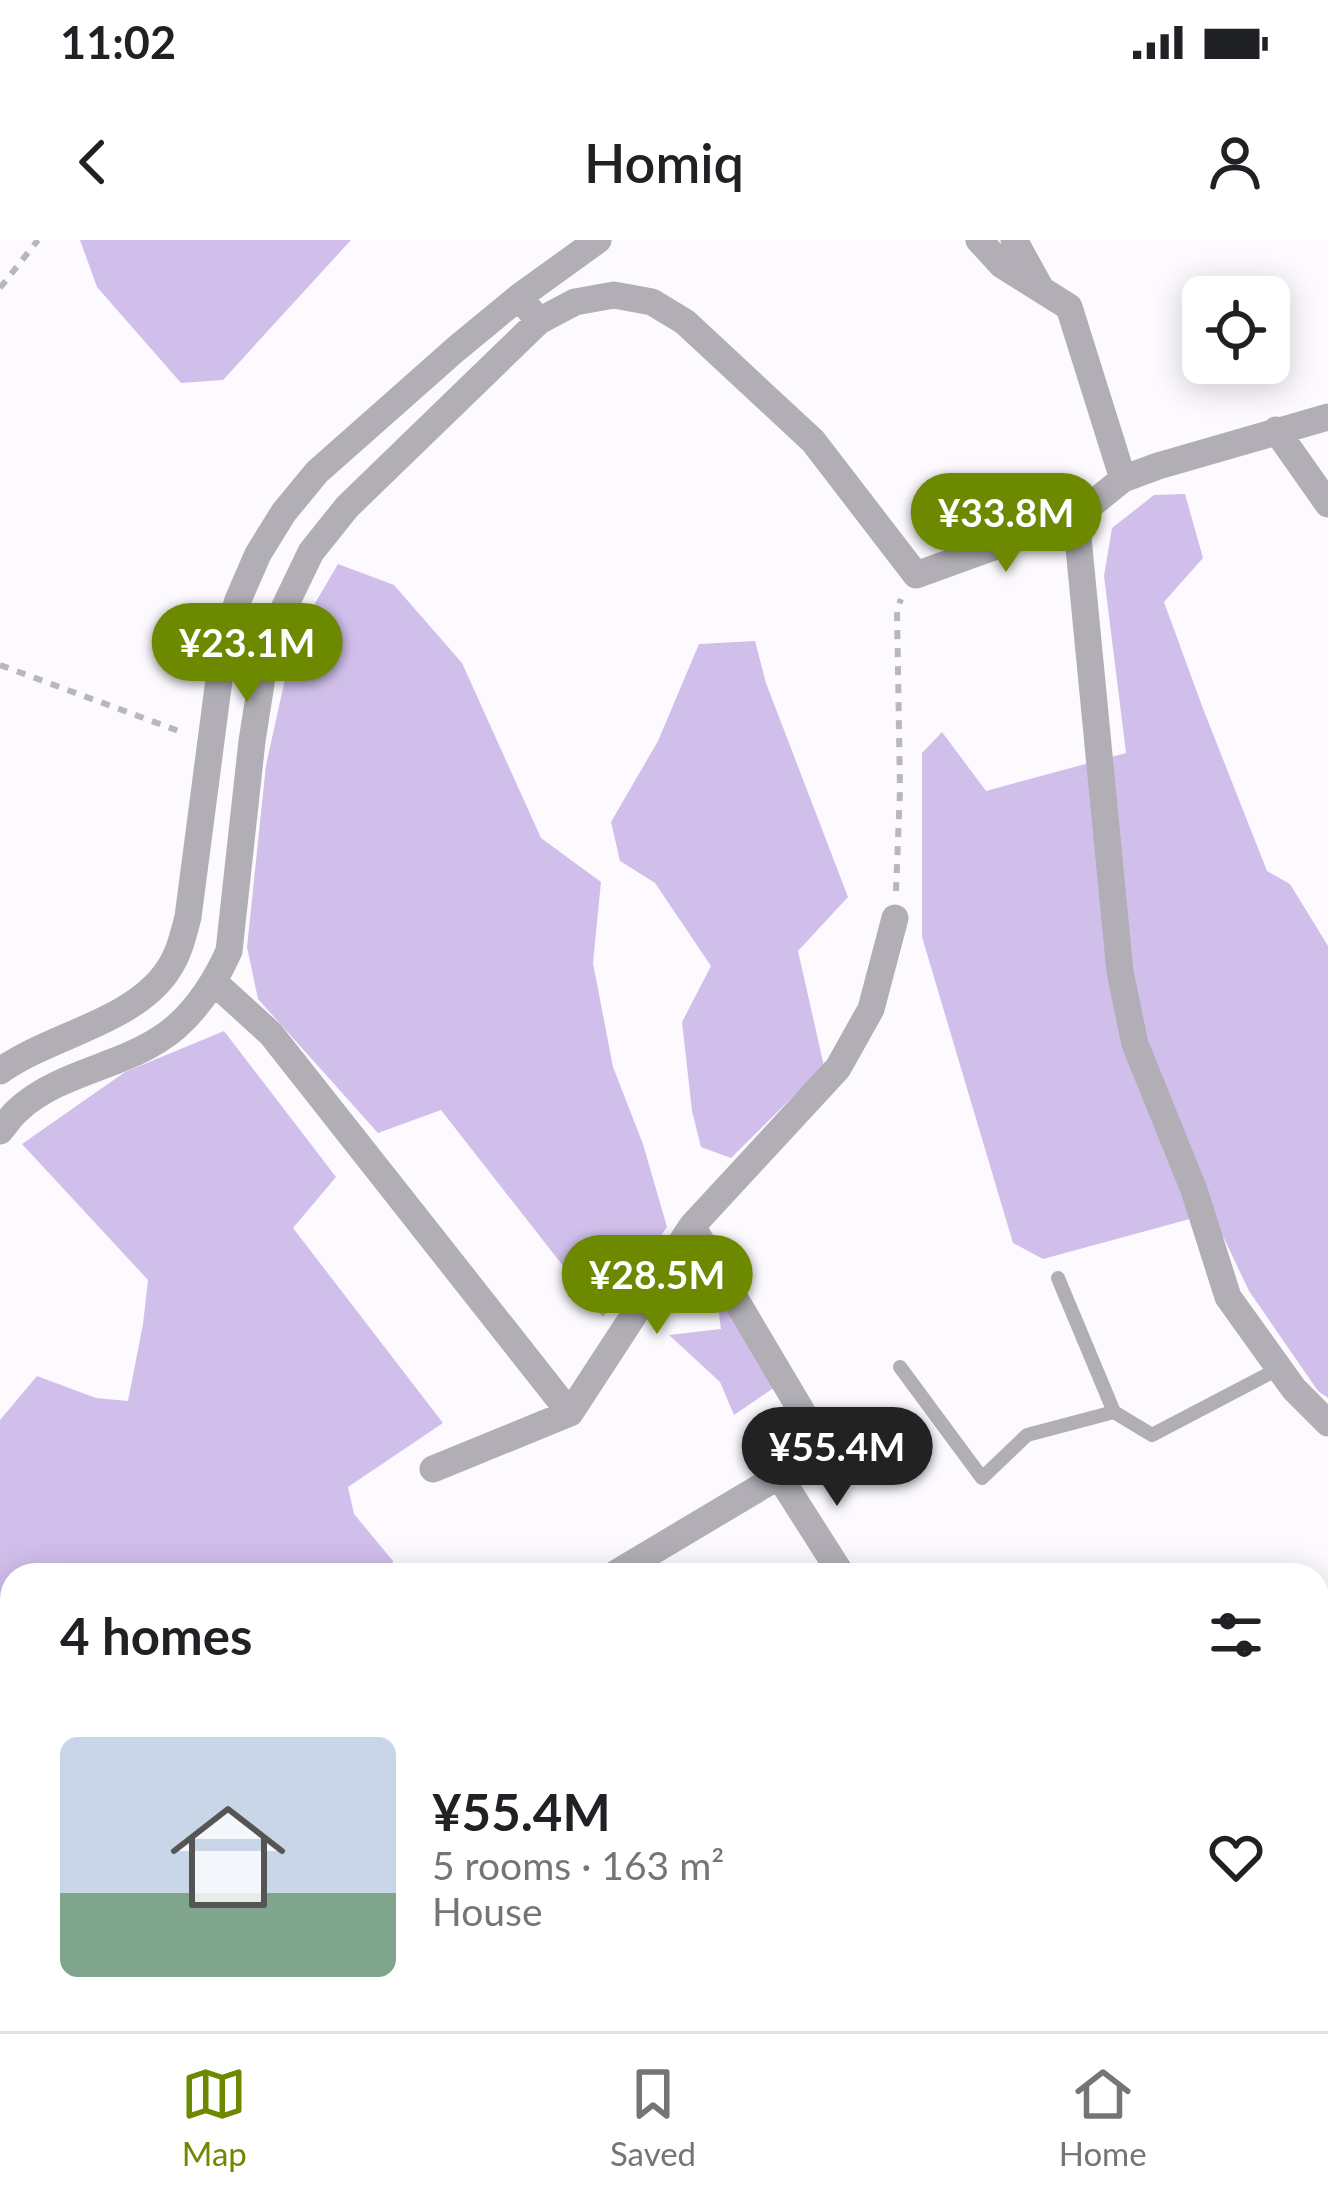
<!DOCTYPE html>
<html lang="en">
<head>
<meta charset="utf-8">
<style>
  body { margin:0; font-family:Lato,sans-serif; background:#f2f2f2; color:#202124; height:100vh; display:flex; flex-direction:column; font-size:45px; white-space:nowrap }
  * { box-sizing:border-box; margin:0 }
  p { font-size:39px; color:#757577 }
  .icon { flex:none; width:66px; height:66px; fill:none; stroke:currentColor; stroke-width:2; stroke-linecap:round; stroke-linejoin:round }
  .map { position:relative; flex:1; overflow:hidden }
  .details { position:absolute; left:0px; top:1323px; width:1329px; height:468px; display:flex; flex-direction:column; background:#fff; border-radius:36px 36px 0 0; box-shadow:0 6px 30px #0003 }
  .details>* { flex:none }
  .fabs { position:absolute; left:1182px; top:36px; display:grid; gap:24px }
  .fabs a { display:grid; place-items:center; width:108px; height:108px; border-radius:18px; background:#fff; box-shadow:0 6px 30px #0003; font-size:60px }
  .price { position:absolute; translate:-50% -102px; padding:0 27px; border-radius:42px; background:#6d8900; color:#fff; font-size:39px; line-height:78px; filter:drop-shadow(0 3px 6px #0008) }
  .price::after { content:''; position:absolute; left:50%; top:72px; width:36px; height:27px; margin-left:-18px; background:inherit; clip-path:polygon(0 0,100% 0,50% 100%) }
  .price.selected { background:#222; color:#fff }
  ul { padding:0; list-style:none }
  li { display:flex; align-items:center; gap:36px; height:300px; padding:0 60px }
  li+li { border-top:3px solid #e0e0e0 }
  li span { display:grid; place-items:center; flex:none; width:336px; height:240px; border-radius:18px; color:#555 }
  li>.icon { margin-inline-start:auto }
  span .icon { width:144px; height:144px; fill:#fffc; stroke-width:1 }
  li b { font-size:51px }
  h2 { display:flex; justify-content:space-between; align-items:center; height:144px; padding:0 60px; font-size:51px }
  .status { display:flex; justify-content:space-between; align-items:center; height:84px; padding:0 60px; background:#fff; direction:ltr }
  .status svg { height:33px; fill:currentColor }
  header { display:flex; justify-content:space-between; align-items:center; height:156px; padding:0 60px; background:#fff; font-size:54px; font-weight:600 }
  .menu { display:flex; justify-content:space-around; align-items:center; height:168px; border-top:3px solid #e0e0e0; background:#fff; font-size:33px; color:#757577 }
  .menu a { display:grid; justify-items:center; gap:6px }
  .menu .selected { color:#6d8900 }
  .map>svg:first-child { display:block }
</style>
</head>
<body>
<div class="status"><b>11:02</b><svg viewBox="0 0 49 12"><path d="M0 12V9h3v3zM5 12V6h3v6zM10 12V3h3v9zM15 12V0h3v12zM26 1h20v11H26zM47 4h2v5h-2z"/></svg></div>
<header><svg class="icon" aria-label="back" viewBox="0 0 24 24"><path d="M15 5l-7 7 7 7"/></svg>Homiq<svg class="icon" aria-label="person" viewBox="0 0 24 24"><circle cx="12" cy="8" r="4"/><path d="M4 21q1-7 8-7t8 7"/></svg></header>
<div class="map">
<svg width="1328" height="1791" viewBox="0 0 1328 1791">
  <rect width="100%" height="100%" fill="#fcfafe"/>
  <path fill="#d0bfeb" d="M 80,0 L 351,0 L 223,140 L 181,143 L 97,47 Z
    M 1185,254 L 1203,318 L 1164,362 L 1202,466 L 1267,631 L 1290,644 L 1328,706 L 1328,1158 L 1318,1151 L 1249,1051 L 1212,973 L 1043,1019 L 1013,1003 L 922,697 L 922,513 L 942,492 L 986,551 L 1126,513 L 1104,336 L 1112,288 L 1154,255 Z
    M 338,324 L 394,345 L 462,423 L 541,598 L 601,642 L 593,723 L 613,827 L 643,904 L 667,987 L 603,1077 L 441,870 L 378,893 L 258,759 L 247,707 L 266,525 L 294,399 Z
    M 755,401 L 766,443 L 848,657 L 798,711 L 824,826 L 731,918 L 701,907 L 692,871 L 682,782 L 711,726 L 655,643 L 620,621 L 611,582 L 658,501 L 699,404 Z
    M 224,791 L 336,937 L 293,988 L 443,1183 L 348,1247 L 354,1274 L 393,1321 L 392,1335 L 12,1335 L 12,1498 L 0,1485 L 0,1180 L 37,1136 L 96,1158 L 128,1161 L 143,1084 L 148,1040 L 22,904 L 125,832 Z
    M 715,1045 L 775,1147 L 734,1175 L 720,1142 L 669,1095 L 721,1089 Z"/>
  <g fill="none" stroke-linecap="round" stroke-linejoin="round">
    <path stroke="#b9b7bb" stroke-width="6" stroke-dasharray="9 9" stroke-linecap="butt" d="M 0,48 L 38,0
      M 0,425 L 184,493
      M 896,651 L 900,550 L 897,370 L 901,359"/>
    <path stroke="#b1aeb6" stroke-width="14" d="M 1058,1038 L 1114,1172 L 1152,1195 L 1280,1128
      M 900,1127 L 982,1238 L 1027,1195 L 1114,1172
      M 161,1779 L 174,1791
      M 714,1779 L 725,1791
      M 515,1791 L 525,1779"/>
    <path stroke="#b1aeb6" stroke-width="27" d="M 979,0 L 1002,25 L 1069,67 L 1123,239
      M 1014,0 L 1040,47
      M 539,81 L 575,62 L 614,55 L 652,62 L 685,82 L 813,201 L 916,335 L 1076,277 L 1123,239 L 1158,226 L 1328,177
      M 1276,190 L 1328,264
      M 1076,277 L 1120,732 L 1135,804 L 1194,950 L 1228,1057 L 1294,1149 L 1328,1183
      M 215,743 L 271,794 L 570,1173 L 433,1229
      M 0,831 C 50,795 134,782 168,730 C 179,714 183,696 188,677 L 223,409 L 238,360 L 258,314 L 284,272 L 317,232 L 456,109 L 519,57 L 598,0
      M 0,891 C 6,884 11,876 18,870 C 62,829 130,827 176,787 C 200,766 216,740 229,711 L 252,501 L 263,431 L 285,366 L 311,312 L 347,267 L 539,81 L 519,57
      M 570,1173 L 692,986
      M 779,1236 L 842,1335
      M 613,1335 L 779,1236 L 810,1206 L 814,1192 L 692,986 L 838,828 L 871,769 L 895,678
      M 1317,1467 L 1328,1459
      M 1317,1540 L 1328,1549
      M 0,1574 L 12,1585
      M 1317,1664 L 1328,1659
      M 15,1779 L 17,1791
      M 1243,1779 L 1258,1791
      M 240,1791 L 250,1779
      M 938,1791 L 950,1779
      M 1158,1791 L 1165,1779"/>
  </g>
</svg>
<div class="fabs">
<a><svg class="icon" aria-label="locate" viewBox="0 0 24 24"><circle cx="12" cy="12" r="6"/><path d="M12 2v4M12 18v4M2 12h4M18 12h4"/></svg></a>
</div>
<b class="price" style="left:1006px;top:335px">¥33.8M</b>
<b class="price" style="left:247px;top:465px">¥23.1M</b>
<b class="price" style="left:657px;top:1097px">¥28.5M</b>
<b class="price selected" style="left:837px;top:1269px">¥55.4M</b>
<section class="details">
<h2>4 homes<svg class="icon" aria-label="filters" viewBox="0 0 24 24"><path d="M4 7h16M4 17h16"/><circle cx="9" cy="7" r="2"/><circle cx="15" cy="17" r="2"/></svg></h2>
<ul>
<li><span style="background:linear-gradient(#c9d6e8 65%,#7fa58c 0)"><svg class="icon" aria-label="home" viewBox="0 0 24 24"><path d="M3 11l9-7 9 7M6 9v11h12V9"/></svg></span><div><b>¥55.4M</b><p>5 rooms · 163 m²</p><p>House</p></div><svg class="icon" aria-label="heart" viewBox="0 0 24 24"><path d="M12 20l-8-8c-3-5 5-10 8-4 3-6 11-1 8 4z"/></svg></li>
</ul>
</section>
</div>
<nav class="menu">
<a class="selected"><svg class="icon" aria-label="map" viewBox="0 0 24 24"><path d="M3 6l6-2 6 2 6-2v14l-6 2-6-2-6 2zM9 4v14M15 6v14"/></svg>Map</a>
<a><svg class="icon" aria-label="saved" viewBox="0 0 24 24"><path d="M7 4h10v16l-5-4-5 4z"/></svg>Saved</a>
<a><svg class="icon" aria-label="home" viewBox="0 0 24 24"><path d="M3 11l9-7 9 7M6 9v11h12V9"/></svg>Home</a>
</nav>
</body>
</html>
